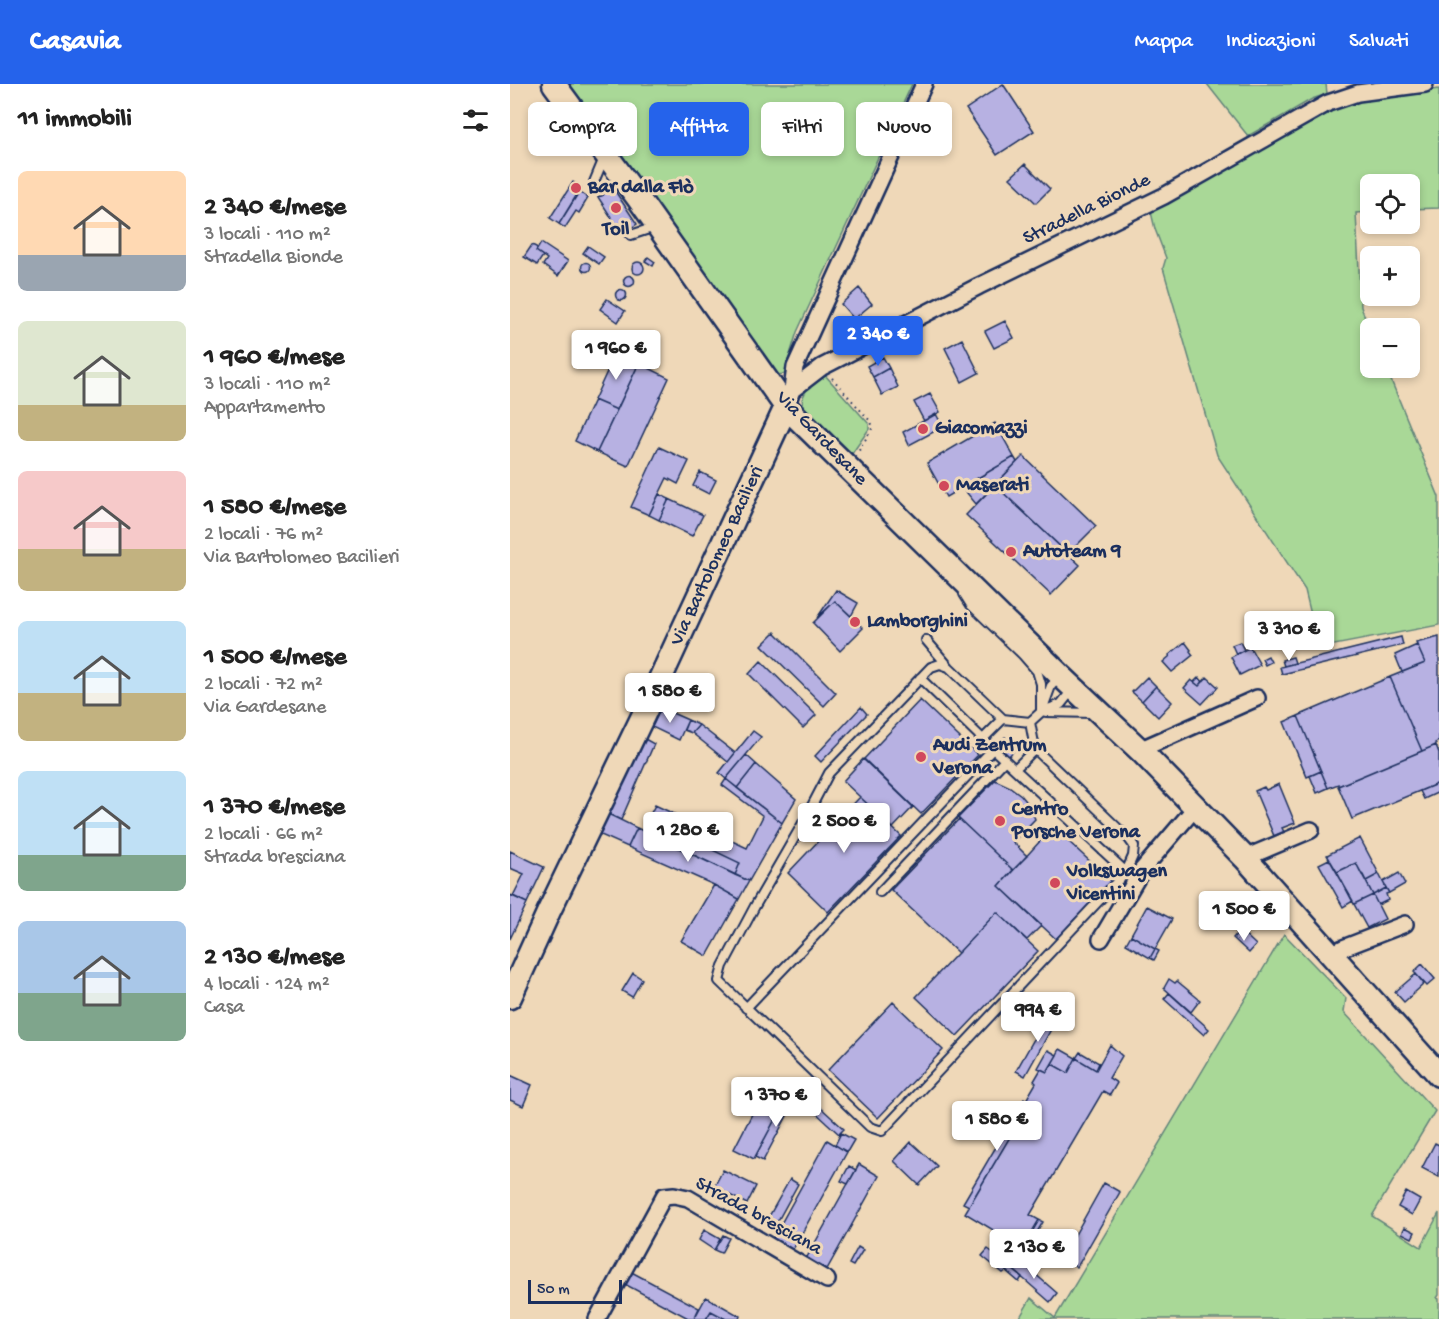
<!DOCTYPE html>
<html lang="it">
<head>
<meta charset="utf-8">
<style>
  body { margin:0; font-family:"Gochi Hand",sans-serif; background:#f6f6f6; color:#222; height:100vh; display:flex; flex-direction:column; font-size:22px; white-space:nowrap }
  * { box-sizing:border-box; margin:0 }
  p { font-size:20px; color:#767676 }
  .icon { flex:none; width:33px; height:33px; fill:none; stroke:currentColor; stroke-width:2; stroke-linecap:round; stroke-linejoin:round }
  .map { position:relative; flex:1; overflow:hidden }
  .side { display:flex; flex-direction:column; background:#fff; width:510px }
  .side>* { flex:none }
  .hud { position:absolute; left:18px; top:18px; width:570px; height:54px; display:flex; gap:12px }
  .controls { position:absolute; left:850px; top:90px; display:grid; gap:12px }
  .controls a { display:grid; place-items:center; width:60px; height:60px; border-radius:9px; background:#fff; box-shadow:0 3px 9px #0003; font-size:30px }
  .scale { position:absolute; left:18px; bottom:15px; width:94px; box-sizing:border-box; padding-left:6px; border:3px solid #1b2f5e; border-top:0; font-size:16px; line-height:21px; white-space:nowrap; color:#1b2f5e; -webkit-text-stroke:4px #efd8b8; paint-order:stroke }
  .price { position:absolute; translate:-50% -51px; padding:0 14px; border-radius:6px; background:#fff; color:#222; font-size:20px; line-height:39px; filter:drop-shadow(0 2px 3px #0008) }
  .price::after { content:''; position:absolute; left:50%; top:36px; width:18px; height:14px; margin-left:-9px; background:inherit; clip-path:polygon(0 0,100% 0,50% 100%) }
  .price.selected { background:#2563eb; color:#fff }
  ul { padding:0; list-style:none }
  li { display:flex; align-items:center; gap:18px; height:150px; padding:0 18px }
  li span { display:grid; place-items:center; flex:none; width:168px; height:120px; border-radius:9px; color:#555 }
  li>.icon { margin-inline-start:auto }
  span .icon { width:72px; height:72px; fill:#fffc; stroke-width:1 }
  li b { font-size:26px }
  h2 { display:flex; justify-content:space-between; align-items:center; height:72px; padding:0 18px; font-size:26px }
  .tag { padding:0 21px; border-radius:9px; background:#fff; box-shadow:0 3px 9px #0003; font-size:21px; line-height:54px }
  .tag.selected { background:#2563eb; color:#fff }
  header { display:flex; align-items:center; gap:36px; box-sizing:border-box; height:84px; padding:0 30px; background:#2563eb; color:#fff }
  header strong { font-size:28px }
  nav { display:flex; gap:33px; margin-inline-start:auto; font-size:21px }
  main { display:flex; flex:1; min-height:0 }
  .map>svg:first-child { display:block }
</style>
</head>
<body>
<header>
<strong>Casavia</strong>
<nav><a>Mappa</a><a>Indicazioni</a><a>Salvati</a></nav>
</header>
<main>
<section class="side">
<h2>11 immobili<svg class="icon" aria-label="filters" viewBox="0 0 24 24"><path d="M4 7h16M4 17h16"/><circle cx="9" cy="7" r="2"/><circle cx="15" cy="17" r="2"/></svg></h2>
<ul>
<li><span style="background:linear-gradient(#ffd9b3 70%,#9aa5b1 0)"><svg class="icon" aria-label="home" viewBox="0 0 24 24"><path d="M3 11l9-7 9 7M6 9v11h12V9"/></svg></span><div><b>2 340 €/mese</b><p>3 locali · 110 m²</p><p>Stradella Bionde</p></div></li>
<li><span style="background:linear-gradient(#dfe7d0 70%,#c2b280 0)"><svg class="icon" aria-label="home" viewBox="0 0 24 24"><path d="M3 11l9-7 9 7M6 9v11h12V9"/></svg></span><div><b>1 960 €/mese</b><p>3 locali · 110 m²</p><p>Appartamento</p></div></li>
<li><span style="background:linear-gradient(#f6c9c9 65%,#c2b280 0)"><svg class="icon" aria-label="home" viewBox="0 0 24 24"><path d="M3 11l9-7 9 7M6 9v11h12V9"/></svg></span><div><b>1 580 €/mese</b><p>2 locali · 76 m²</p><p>Via Bartolomeo Bacilieri</p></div></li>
<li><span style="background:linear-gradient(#bfe0f5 60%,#c2b280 0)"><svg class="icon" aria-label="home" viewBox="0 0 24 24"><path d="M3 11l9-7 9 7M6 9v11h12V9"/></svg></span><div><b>1 500 €/mese</b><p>2 locali · 72 m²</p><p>Via Gardesane</p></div></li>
<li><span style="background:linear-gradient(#bfe0f5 70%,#7fa58c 0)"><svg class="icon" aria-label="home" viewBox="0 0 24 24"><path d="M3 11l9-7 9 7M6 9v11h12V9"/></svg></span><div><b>1 370 €/mese</b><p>2 locali · 66 m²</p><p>Strada bresciana</p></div></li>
<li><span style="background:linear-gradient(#a9c7e8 60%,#7fa58c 0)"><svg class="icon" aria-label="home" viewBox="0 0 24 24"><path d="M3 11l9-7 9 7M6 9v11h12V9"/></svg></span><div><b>2 130 €/mese</b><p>4 locali · 124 m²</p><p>Casa</p></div></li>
</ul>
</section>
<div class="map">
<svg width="929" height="1235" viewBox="0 0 929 1235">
  <rect width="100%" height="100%" fill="#efd8b8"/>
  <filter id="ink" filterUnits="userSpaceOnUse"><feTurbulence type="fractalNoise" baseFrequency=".0167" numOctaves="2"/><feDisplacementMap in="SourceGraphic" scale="12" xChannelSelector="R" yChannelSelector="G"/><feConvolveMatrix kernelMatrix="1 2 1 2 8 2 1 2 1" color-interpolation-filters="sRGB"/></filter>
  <g filter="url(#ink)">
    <path fill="#a9d897" stroke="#62847a" stroke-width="1.5" d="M 55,0 L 402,0 L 287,248 L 274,290 L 267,291 Z
      M 697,0 L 816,0 L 817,10 L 802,15 L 738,52 Z
      M 929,5 L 929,124 L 900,125 L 900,100 L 861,100 L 861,128 L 846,129 L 851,223 L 861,248 L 861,284 L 876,284 L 929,413 L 929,541 L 809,564 L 795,506 L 707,371 L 653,184 L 656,174 L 645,145 L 641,128 L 827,23 L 845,15 Z
      M 314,290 L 359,340 L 359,345 L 339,374 L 294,325 L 292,315 L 298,303 Z
      M 774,850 L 836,914 L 834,928 L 925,1027 L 862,1132 L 911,1163 L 929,1129 L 929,1211 L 927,1214 L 929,1215 L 929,1235 L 509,1235 L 521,1214 L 545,1234 Z"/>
    <path fill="#b7b1e2" stroke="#1b2f5e" stroke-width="1.5" d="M 493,0 L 524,47 L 487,71 L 456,25 Z
      M 515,80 L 540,105 L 526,119 L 500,94 Z
      M 63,98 L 71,104 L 49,140 L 40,134 Z
      M 101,101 L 127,140 L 112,150 L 86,110 Z
      M 69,108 L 78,114 L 69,129 L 66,127 L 55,144 L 49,140 Z
      M 31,159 L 58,177 L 48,192 L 33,181 L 37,175 L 26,167 Z
      M 22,161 L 28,164 L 26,167 L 33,172 L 27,181 L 14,173 Z
      M 78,162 L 94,173 L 89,180 L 73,169 Z
      M 138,173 L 145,178 L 143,182 L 135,177 Z
      M122 184a6 6 0 1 1 12 0a6 6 0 1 1-12 0Z
      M71.5 183a4.5 4.5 0 1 1 9 0a4.5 4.5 0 1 1-9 0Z
      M113.5 197a5.5 5.5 0 1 1 11 0a5.5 5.5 0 1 1-11 0Z
      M 349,204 L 362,220 L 344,235 L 331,220 Z
      M105.5 211a5.5 5.5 0 1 1 11 0a5.5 5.5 0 1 1-11 0Z
      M 97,215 L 115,227 L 108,238 L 90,225 Z
      M 495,237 L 504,254 L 484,264 L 475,247 Z
      M 452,255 L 469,289 L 452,298 L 435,264 Z
      M 106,268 L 129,279 L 107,326 L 84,316 Z
      M 373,273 L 379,284 L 363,293 L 357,282 Z
      M 129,279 L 159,294 L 118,382 L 87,368 Z
      M 379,284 L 388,303 L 372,311 L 363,293 Z
      M 420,310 L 430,328 L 414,337 L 404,318 Z
      M 84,316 L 107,326 L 87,368 L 65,357 Z
      M 426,330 L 433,343 L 399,361 L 393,348 Z
      M 485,339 L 504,373 L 436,413 L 417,379 Z
      M 149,363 L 179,377 L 168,400 L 157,394 L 139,431 L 121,423 Z
      M 513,372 L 586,442 L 558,470 L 485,401 Z
      M 504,373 L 507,378 L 466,420 L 452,403 Z
      M 190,388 L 206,396 L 199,410 L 183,402 Z
      M 485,401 L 570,481 L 541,511 L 456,431 Z
      M 149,410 L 159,415 L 149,436 L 139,431 Z
      M 159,415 L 193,431 L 182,452 L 149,436 Z
      M 326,506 L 348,519 L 341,532 L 325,517 L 307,534 Z
      M 325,517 L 353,544 L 330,567 L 303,539 Z
      M 265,548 L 326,609 L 314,622 L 252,561 Z
      M 891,553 L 893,561 L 772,590 L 770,583 Z
      M 929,553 L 929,657 L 925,659 L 926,661 L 912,667 L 880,593 L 915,579 L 906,559 Z
      M 675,558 L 681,566 L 680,567 L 683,571 L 662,588 L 653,578 L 660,572 L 659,571 Z
      M 730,558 L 734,566 L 726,570 L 722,561 Z
      M 907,561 L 915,579 L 892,588 L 885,571 Z
      M 740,563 L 750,581 L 730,591 L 721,573 Z
      M 758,572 L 761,578 L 755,581 L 752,575 Z
      M 783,573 L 785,579 L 774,582 L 772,576 Z
      M 251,577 L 306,631 L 293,644 L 239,590 Z
      M 637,593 L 646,602 L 632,617 L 622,608 Z
      M 689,593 L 693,598 L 689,602 L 684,598 Z
      M 697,593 L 708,603 L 692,620 L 674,604 L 681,596 L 689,602 Z
      M 880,593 L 912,667 L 828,702 L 828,700 L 818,704 L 788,632 Z
      M 646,602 L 662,618 L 648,633 L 632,617 Z
      M 410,616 L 468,671 L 411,730 L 354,675 Z
      M 351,623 L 357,630 L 311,678 L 305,672 Z
      M 151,624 L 178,636 L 169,656 L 142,643 Z
      M 788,632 L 811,687 L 797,693 L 774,638 Z
      M 178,636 L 189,641 L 182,649 L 174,646 Z
      M 189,641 L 225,669 L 218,678 L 182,649 Z
      M 243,647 L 251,653 L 216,695 L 209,689 Z
      M 495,653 L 506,664 L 499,672 L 488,661 Z
      M 133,654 L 144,660 L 111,736 L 94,728 Z
      M 926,661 L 929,669 L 929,699 L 842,735 L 828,702 Z
      M 236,671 L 246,680 L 227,704 L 216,695 Z
      M 353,675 L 403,723 L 383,744 L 333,697 Z
      M 246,680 L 286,715 L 272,739 L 227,704 Z
      M 811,687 L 818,704 L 807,709 L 800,692 Z
      M 216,695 L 272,739 L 239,797 L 225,791 L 230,779 L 138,735 L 145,721 L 237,764 L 253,732 L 212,701 Z
      M 485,696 L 500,703 L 511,711 L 520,722 L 525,735 L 503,758 L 517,772 L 503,786 L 448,734 Z
      M 929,699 L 929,708 L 914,715 L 910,707 Z
      M 769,700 L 785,739 L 772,744 L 774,748 L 764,752 L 745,707 L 754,703 L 756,706 Z
      M 350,713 L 391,752 L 318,828 L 278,789 Z
      M 94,728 L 127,744 L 118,763 L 84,748 Z
      M 138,735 L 230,779 L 225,791 L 133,747 Z
      M 449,735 L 503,786 L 489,802 L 531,842 L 517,856 L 487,828 L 448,869 L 381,806 Z
      M 543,743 L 601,797 L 546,855 L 489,802 Z
      M 127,744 L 239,797 L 229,815 L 204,801 L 118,763 Z
      M 850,754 L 869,790 L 856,797 L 853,791 L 852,791 L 846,779 L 827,788 L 817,771 Z
      M 0,767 L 34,783 L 17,819 L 3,812 L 14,790 L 0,784 Z
      M 819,775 L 843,817 L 833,823 L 809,780 Z
      M 846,779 L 863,811 L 844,820 L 827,788 Z
      M 889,789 L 895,800 L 879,809 L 873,798 Z
      M 869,790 L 876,804 L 863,811 L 856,797 Z
      M 204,801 L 229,815 L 197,872 L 171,857 Z
      M 876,804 L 879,809 L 876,810 L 878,816 L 868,821 L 863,811 Z
      M 0,811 L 17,819 L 0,855 Z
      M 863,811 L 875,835 L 857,844 L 844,820 Z
      M 637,822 L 662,835 L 645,865 L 621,851 Z
      M 487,828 L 528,867 L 447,952 L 406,913 Z
      M 730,846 L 746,861 L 739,869 L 723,854 Z
      M 621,851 L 645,865 L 640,874 L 616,860 Z
      M 645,865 L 649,867 L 644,876 L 640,874 Z
      M 912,880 L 925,895 L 917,902 L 904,888 Z
      M 123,889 L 132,895 L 122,913 L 112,907 Z
      M 906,890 L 914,900 L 894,918 L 885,908 Z
      M 659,895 L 665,899 L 667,897 L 690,916 L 681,928 L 654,904 Z
      M 659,909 L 699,945 L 694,951 L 654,915 Z
      M 383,918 L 433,966 L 368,1034 L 318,986 Z
      M 541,925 L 550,929 L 515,992 L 506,987 Z
      M 600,961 L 612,972 L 599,994 L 607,999 L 600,1011 L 593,1007 L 520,1131 L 529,1136 L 516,1158 L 506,1153 L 503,1158 L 455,1129 L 520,1019 L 516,1016 L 526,999 L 524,997 L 531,985 L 537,988 L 542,980 L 558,989 L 566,974 L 586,986 Z
      M 550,965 L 566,974 L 558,989 L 542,980 Z
      M 538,966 L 547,971 L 537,988 L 528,984 Z
      M 570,968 L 589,979 L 586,986 L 566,974 Z
      M 0,991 L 22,1001 L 13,1022 L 0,1016 Z
      M 258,999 L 279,1009 L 244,1075 L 224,1065 Z
      M 278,1011 L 286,1015 L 253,1077 L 245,1073 Z
      M 514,1015 L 520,1019 L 459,1122 L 453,1119 Z
      M 309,1022 L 334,1045 L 329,1050 L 305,1028 Z
      M 331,1049 L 344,1056 L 337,1068 L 325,1061 Z
      M 317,1056 L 337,1068 L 282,1167 L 262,1156 Z
      M 401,1058 L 427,1082 L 409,1101 L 384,1077 Z
      M 925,1059 L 929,1061 L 929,1093 L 912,1084 Z
      M 349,1080 L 369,1092 L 316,1187 L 296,1175 Z
      M 339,1082 L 346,1086 L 338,1100 L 331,1097 Z
      M 213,1086 L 246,1102 L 237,1120 L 204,1103 Z
      M 280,1095 L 288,1100 L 266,1140 L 257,1136 Z
      M 594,1099 L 610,1108 L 567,1183 L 552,1174 Z
      M 896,1108 L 910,1116 L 902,1131 L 888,1123 Z
      M 529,1136 L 533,1138 L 520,1160 L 516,1158 Z
      M 895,1143 L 905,1148 L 902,1154 L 892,1149 Z
      M 194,1146 L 210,1155 L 204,1166 L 189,1156 Z
      M 213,1151 L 219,1154 L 211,1169 L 204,1166 Z
      M 348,1163 L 353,1166 L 343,1182 L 339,1180 Z
      M 478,1165 L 495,1177 L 497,1175 L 501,1177 L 503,1175 L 505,1177 L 500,1183 L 512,1193 L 509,1198 L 496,1187 L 493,1189 L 472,1172 Z
      M 508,1175 L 547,1209 L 540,1218 L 500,1183 Z
      M 114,1184 L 189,1224 L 184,1235 L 180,1235 L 107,1196 Z
      M 196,1213 L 230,1232 L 229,1235 L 216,1235 L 201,1227 L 196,1235 L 184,1235 Z
      M 201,1227 L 216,1235 L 196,1235 Z"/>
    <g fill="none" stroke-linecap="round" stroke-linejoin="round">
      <defs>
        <path id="lane" d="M 90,107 L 84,98 L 94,74
          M 117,146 L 121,151 L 145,143
          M 454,510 L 461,521 L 513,571 L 527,587 L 531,600 L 531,628
          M 416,556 L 439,583 L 493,635 L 520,638 L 531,628 L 551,620 L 563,605
          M 439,583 L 430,580 L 421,583 L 319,689 L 293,739 L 245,822 L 213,882 L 209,897 L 360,1043 L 372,1047 L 616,788
          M 410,594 L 483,665 L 616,788 L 623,772 L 624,762 L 619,755 L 525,665 L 520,638
          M 534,621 L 541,602 L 550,593
          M 536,628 L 583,629
          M 473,655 L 493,635
          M 505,685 L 525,665
          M 370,808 L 495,676
          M 236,924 L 483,665"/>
        <path id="street" d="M 282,306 L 285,283 L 414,0
          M 276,323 L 282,306 L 312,283 L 469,202 L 654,112 L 818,19 L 848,9 L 915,0
          M 629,666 L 747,614
          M 735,774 L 801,746
          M 591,855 L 632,786 L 685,724
          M 821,871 L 833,864 L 895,840
          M 87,1235 L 154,1112 L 164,1111 L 178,1114 L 317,1196"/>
        <path id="secondary" d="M 44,0 L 128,114 L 276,323 L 551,592 L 633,669 L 735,774 L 929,991
          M 0,913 L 39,827 L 133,632 L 276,323"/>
      </defs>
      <use href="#lane" stroke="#1b2f5e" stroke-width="12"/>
      <use href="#street" stroke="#1b2f5e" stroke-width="20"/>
      <use href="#secondary" stroke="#1b2f5e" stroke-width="27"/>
      <path stroke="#1b2f5e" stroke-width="2" stroke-dasharray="1.5 4.5" stroke-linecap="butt" d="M 322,294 L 361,338 L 363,343 L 348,368"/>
      <use href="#lane" stroke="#efd8b8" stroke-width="8"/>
      <use href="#street" stroke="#efd8b8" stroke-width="15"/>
      <use href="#secondary" stroke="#efd8b8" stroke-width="22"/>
    </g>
  </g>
  <g fill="#d1495b" stroke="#efd8b8" stroke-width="2">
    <circle cx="66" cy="104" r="6"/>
    <circle cx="106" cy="124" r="6"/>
    <circle cx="413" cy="345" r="6"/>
    <circle cx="434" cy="402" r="6"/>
    <circle cx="501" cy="468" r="6"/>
    <circle cx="345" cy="538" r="6"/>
    <circle cx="411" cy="673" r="6"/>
    <circle cx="490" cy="737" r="6"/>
    <circle cx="545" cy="799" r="6"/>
  </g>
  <g text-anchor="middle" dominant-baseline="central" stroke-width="6" stroke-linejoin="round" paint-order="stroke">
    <g font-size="20" font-weight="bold" fill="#1b2f5e" stroke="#efd8b8" text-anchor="start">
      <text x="78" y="104">Bar dalla Flò</text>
      <text x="106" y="146" text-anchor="middle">Toil</text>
      <text x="425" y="345">Giacomazzi</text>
      <text x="446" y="402">Maserati</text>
      <text x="513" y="468">Autoteam 9</text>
      <text x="357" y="538">Lamborghini</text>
      <text x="423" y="662">Audi Zentrum<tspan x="423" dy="23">Verona</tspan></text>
      <text x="502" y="726">Centro<tspan x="502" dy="23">Porsche Verona</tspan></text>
      <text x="557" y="788">Volkswagen<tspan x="557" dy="23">Vicentini</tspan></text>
    </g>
    <g font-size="20" fill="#1b2f5e" stroke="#efd8b8">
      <text transform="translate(577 126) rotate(-26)">Stradella Bionde</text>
      <text transform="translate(311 355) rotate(46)">Via Gardesane</text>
      <text transform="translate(208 472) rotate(-65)">Via Bartolomeo Bacilieri</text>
      <text transform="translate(248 1133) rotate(29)">Strada bresciana</text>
    </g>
  </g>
</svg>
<div class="controls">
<a><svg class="icon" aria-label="locate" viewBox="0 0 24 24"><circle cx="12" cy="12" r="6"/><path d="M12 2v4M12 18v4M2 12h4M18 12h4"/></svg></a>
<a>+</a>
<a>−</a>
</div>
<div class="scale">50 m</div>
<b class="price selected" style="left:368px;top:283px">2 340 €</b>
<b class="price" style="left:106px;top:297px">1 960 €</b>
<b class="price" style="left:779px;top:578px">3 310 €</b>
<b class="price" style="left:160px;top:640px">1 580 €</b>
<b class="price" style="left:334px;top:770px">2 500 €</b>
<b class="price" style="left:178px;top:779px">1 280 €</b>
<b class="price" style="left:734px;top:858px">1 500 €</b>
<b class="price" style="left:528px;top:959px">994 €</b>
<b class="price" style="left:266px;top:1044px">1 370 €</b>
<b class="price" style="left:487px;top:1068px">1 580 €</b>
<b class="price" style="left:524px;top:1196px">2 130 €</b>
<div class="hud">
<a class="tag">Compra</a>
<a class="tag selected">Affitta</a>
<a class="tag">Filtri</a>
<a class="tag">Nuovo</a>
</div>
</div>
</main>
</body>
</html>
